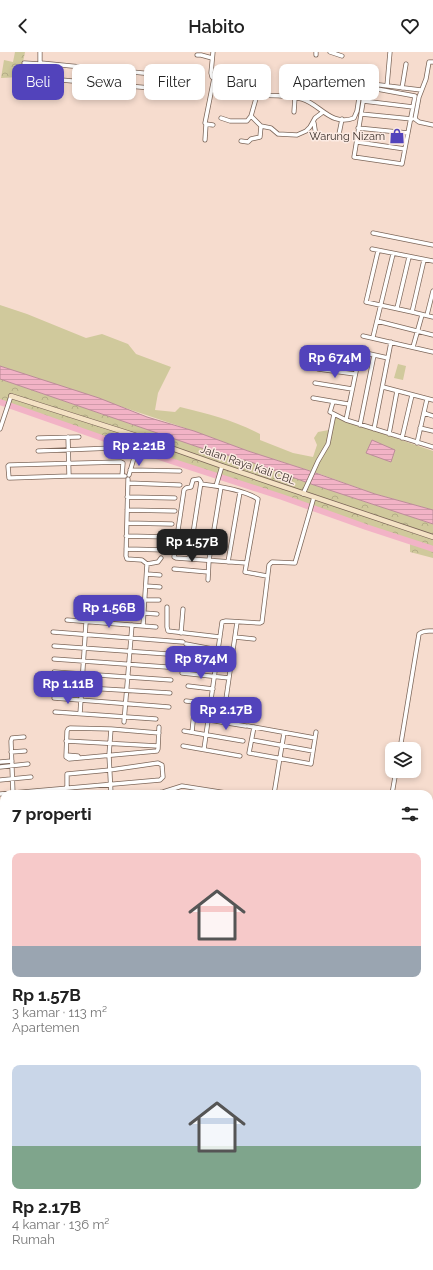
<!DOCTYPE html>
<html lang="id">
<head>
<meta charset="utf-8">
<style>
  body { margin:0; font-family:Raleway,sans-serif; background:#f2f2f2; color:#222; height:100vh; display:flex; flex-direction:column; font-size:15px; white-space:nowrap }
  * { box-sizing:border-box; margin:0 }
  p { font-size:13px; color:#767676 }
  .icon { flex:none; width:22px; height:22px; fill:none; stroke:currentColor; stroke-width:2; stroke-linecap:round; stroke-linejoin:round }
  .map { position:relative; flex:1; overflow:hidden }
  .details { position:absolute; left:0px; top:738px; width:433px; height:480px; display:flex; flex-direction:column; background:#fff; border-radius:12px 12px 0 0; box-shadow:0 2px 6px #0003 }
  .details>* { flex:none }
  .hud { position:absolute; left:12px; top:12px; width:409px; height:36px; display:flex; gap:8px }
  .tools { position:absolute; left:385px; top:690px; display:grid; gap:8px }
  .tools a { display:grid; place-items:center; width:36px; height:36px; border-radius:8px; background:#fff; box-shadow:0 2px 6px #0003; font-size:20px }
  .price { position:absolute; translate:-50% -34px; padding:0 9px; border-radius:8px; background:#5243bb; color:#fff; font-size:13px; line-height:26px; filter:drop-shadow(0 1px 2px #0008) }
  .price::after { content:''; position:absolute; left:50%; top:24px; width:12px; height:9px; margin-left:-6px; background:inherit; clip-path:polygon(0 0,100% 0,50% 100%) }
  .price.selected { background:#222; color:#fff }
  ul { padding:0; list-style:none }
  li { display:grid; align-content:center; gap:8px; height:212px; padding:0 12px }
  li span { display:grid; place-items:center; height:124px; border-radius:8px; color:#555 }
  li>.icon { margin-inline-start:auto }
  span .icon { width:72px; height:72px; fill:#fffc; stroke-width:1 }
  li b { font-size:17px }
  h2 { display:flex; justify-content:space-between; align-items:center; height:48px; padding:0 12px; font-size:17px }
  .tag { padding:0 14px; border-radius:8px; background:#fff; box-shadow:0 2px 6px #0003; font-size:14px; line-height:36px }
  .tag.selected { background:#5243bb; color:#fff }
  header { display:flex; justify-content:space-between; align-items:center; height:52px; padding:0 12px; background:#fff; font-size:18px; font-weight:600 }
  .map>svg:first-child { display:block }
</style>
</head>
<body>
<header><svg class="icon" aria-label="back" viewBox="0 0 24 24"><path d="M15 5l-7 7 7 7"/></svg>Habito<svg class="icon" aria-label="heart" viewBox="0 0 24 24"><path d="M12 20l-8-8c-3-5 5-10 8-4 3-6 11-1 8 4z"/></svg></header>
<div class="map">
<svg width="433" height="1218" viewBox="0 0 433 1218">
  <defs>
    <pattern id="forest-crowns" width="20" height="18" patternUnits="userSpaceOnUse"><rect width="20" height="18" fill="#d0c99c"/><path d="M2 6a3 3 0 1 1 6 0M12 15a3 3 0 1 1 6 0" fill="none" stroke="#b4ad87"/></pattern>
    <pattern id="water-rules" width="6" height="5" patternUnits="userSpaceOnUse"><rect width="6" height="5" fill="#f2b3c6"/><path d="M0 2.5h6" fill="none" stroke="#d09aaa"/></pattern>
  </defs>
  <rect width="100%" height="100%" fill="#f6dcce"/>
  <path fill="#d0c99c" d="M 0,253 L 27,262 L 86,286 L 102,282 L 128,292 L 136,302 L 171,315 L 158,341 L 155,358 L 175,360 L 180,355 C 209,362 233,368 260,382 L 260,388 L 293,401 L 313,405 L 317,393 L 314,386 L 318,380 L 329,378 L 334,363 L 349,370 L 433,399 L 433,458 L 375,442 L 317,421 L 248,399 L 194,379 L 0,314 Z
    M 398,312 L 406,314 L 403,328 L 394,326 Z"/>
  <path fill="url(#forest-crowns)" d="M 15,0 L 25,0 L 20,25 L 1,26 L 4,8 L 13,10 Z
    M 0,327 L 198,395 L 251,410 L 311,432 L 433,472 L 433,506 L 410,500 L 410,489 L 0,350 Z"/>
  <path fill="url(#water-rules)" stroke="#bb8c98" d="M 0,314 L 99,346 L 147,365 L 194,379 L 248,399 L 307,418 L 375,442 L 433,458 L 433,472 L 311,432 L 251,410 L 198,395 L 0,327 Z
    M 372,388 L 395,398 L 391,410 L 366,401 Z"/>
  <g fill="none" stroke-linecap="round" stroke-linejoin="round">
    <path stroke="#bb8c98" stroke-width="1" d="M 67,1218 L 67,1214"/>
    <path stroke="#f2b3c6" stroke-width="6" d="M 0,350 L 125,394 L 282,445 L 366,475 L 433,497"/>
    <defs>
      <path id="street" d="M 213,0 L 211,21 L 212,25 C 241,53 268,38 302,47 C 320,52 331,75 354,66 L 357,59 L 361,33 L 372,32 L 421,38
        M 330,0 L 342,4
        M 197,3 L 201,3 L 212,6
        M 316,3 L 316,0
        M 40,10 L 39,26 L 162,37 L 164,24 L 163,23 L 41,11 L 40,9 L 40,0
        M 433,10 L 429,10 L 426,27 L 419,45 L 415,67 L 419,70 L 433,73
        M 24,11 L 40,12
        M 95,32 L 96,16
        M 387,34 L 390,0
        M 366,35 L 415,44 L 402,112 L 354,105 L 365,38 L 367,32
        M 402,36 L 406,12
        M 306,48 L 311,29 L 313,27 L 328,30 L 344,29 L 361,33
        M 363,49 L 413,55
        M 294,60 L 295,45
        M 361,62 L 412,67
        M 221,66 L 230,69 L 247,69 L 251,64
        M 314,71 L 316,84
        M 213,73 L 206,72 L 205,71 L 214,26
        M 261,74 L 271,76 L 278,82 L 297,83 L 306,79 L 310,75 L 315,66 L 323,60
        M 358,76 L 408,81
        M 339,82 L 342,67
        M 205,88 L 206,72
        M 241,89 L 248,90 L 251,87 L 260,85 L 261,74 L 251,64 L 257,43
        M 357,90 L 405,97
        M 373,181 L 433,193
        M 372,197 L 433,209
        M 378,199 L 366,250 L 412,260
        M 424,208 L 412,260 L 433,265
        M 397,256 L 409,205
        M 427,263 L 433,239
        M 377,269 L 433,283
        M 363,284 L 433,300
        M 373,285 L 393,202
        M 413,295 L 422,263
        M 388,306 L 361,300 L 359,300 L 358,310 L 346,368 L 433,395
        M 318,317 L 355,322
        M 315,331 L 352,337
        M 383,335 L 433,348
        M 313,346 L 348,352
        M 333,350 L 330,360 L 346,368
        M 424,361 L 433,364
        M 360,373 L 374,303
        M 420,376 L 433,379
        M 0,377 L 11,344
        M 374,377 L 391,290
        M 389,382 L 397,339
        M 68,385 L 69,424
        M 38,386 L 79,385
        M 402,386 L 412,343
        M 417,391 L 427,347
        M 38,399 L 113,396
        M 130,418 L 180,419
        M 129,423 L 140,385
        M 122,424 L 123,411 L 121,410 L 9,413 L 8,414 L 9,426 L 10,426 L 69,424 L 125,424
        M 128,427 L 126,504 L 127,507 L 142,508 L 147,512 L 143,574
        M 128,431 L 180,433
        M 201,432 C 218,434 244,438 258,447 L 245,520 L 267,524
        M 216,434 L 222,414
        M 303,442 L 318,409 L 328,392 L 334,362
        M 127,445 L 175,446
        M 127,458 L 175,459
        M 127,471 L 172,472
        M 126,484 L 170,485
        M 126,497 L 168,498
        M 189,507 L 201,430 L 199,427 L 193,428 L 191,435 L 186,436 L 184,438 L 174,505 L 176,506 L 246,511
        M 228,510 L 240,440
        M 147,512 L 158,510 L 161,506
        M 174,517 L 208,520
        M 147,522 L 160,523
        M 208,528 L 209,508 L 221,435
        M 146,534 L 160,535
        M 145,548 L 159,548
        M 167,555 L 167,575 L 168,579 L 220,585
        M 144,561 L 157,562
        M 67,568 L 156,575
        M 53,580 L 183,590
        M 181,581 L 183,557
        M 235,585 L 254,587
        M 186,592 L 218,598
        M 54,594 L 182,603
        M 185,606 L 217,610
        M 54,607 L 181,616
        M 54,620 L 171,628
        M 182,621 L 229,626
        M 54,634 L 170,641
        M 188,634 L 213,637
        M 54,646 L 169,655
        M 186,649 L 211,652
        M 55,660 L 156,667
        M 224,661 L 237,570
        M 80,662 L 86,570
        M 209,668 L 246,674
        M 124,670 L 132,573
        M 248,674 L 315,686
        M 254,675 L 249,701 L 311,712 L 316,680
        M 111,677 L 109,703 L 111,742
        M 184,679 L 243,689
        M 192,680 L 194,660
        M 159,681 L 111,677 L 70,676 L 68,677 L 67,679 L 66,705 L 69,707 L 157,699 L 158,697 L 159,675
        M 252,688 L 313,699
        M 66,689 L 158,694
        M 183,694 L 240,704
        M 204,697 L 222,570 L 226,569 L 260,571 L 262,570 L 269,513 L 272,510 L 295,511 L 314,445
        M 400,697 L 419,582 C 423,578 428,579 433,579
        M 11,700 L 25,699
        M 66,703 L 78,704
        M 0,710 L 12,709
        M 0,715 L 28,712
        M 0,728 L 31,725
        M 0,742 L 160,728 L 163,725 L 162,713 L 158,711 L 110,718 L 67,722 L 67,736
        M 13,742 L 11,689 L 12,686 L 24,685
        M 150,742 L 163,740 L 182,734 L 233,742
        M 274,742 L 284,681
        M 392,742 L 396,719
        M 0,757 L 4,756
        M 0,772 L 4,771
        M 0,813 L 3,839
        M 429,836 L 433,837
        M 429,851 L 433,852
        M 429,866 L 433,867
        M 429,880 L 433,881
        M 429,903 L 431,895
        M 429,929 L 433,930
        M 429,966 L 433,945
        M 429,980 L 433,980
        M 429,993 L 433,993
        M 429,1076 L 433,1076
        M 122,1214 L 123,1218
        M 170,1214 L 171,1218
        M 184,1214 L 184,1218
        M 197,1214 L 198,1218
        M 210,1214 L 211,1218
        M 224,1214 L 224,1218
        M 237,1214 L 238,1218
        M 242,1214 L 242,1218
        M 258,1214 L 258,1218
        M 263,1214 L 263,1218
        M 296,1214 L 297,1218"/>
      <path id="secondary" d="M 11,344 L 140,385 L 222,414 L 433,485
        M 429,1159 L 433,1149
        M 415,1218 L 416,1214"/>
    </defs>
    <use href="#street" stroke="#7d675a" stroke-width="5"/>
    <use href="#secondary" stroke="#7d675a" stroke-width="6"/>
    <use href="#street" stroke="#fff" stroke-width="3.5"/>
    <use href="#secondary" stroke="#f4e2c4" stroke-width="4.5"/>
  </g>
  <defs>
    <symbol id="shop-bare" viewBox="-9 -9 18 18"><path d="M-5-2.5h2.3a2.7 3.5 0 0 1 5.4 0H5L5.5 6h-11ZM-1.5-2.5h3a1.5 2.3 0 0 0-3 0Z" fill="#5243bb" stroke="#fcebe3" stroke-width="2.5" paint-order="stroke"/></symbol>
  </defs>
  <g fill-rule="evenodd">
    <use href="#shop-bare" x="386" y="73" width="22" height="22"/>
  </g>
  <g text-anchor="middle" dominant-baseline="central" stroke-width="3" stroke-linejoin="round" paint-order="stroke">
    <g font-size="11" fill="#3b302b" stroke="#fcebe3" text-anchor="end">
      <text x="385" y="84">Warung Nizam</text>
    </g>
    <g font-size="11" fill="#3b302b" stroke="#fcebe3">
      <text transform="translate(248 413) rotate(19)">Jalan Raya Kali CBL</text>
    </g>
  </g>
</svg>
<div class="tools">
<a><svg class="icon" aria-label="layers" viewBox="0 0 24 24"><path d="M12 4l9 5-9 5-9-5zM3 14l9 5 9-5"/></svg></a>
</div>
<b class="price" style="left:335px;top:327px">Rp 674M</b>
<b class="price" style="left:139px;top:415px">Rp 2.21B</b>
<b class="price selected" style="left:192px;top:511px">Rp 1.57B</b>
<b class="price" style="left:109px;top:577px">Rp 1.56B</b>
<b class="price" style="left:201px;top:628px">Rp 874M</b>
<b class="price" style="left:68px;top:653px">Rp 1.11B</b>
<b class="price" style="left:226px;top:679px">Rp 2.17B</b>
<div class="hud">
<a class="tag selected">Beli</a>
<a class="tag">Sewa</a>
<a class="tag">Filter</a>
<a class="tag">Baru</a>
<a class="tag">Apartemen</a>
</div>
<section class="details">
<h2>7 properti<svg class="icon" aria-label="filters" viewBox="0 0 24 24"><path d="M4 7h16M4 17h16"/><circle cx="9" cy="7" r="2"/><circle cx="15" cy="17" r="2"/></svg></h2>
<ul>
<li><span style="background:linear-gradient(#f6c9c9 75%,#9aa5b1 0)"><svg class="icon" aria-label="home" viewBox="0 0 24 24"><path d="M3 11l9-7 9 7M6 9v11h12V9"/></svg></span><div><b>Rp 1.57B</b><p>3 kamar · 113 m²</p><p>Apartemen</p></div></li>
<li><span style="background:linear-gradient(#c9d6e8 65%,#7fa58c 0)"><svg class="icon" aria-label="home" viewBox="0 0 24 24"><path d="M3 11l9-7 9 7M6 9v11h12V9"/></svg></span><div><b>Rp 2.17B</b><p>4 kamar · 136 m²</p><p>Rumah</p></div></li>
</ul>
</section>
</div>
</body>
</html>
